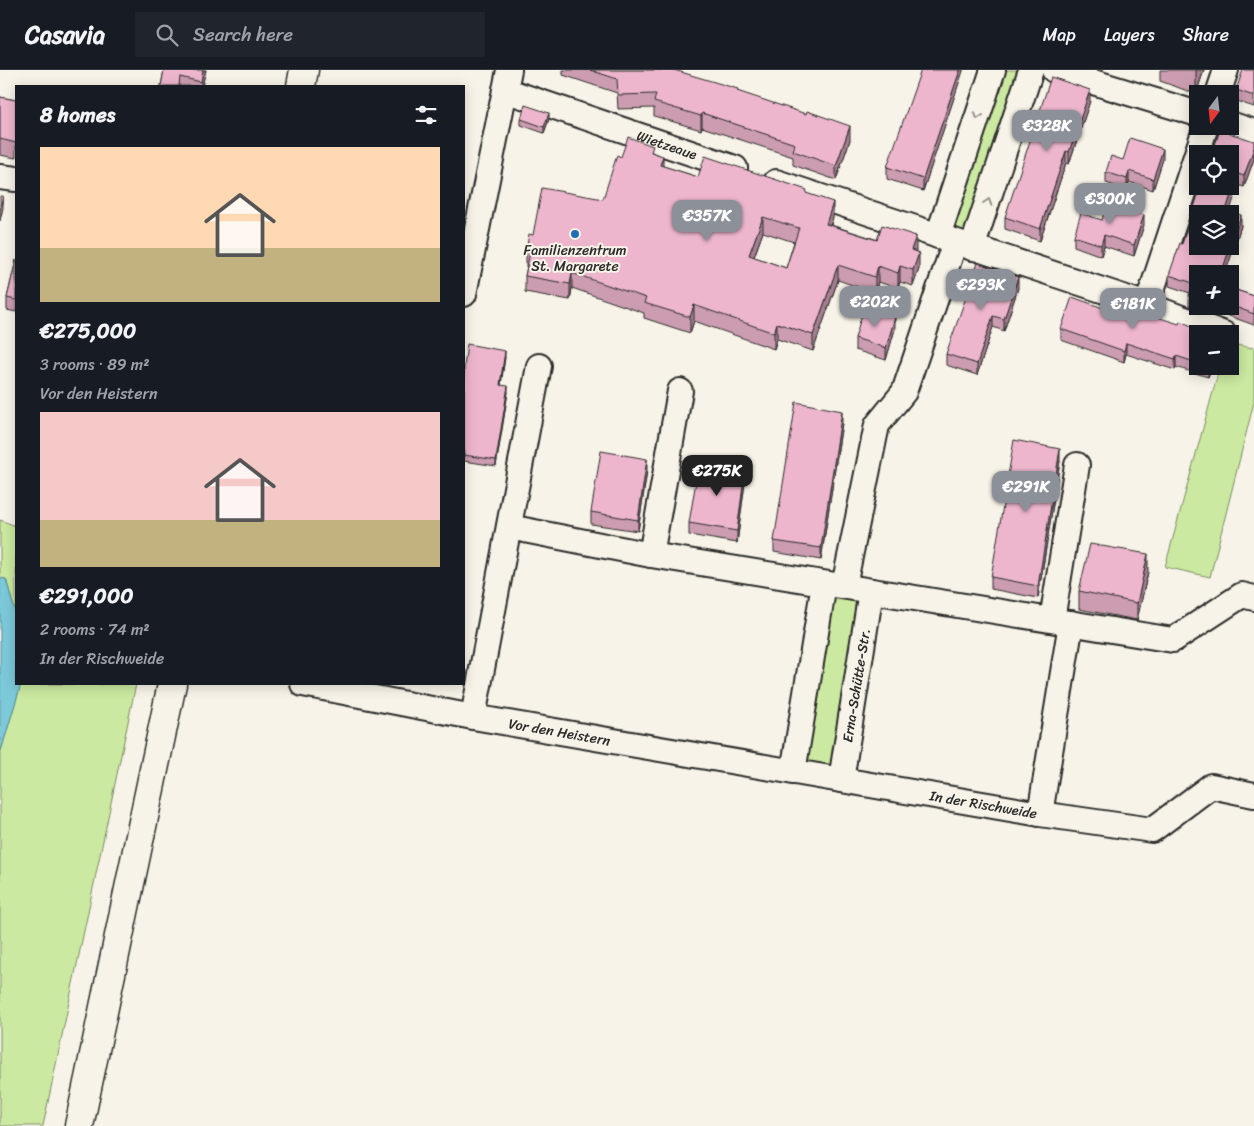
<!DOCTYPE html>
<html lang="en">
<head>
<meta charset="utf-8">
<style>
  body { margin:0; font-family:Sriracha,sans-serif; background:#20242c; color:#f1f3f6; height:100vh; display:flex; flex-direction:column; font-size:19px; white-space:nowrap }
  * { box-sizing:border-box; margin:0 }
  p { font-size:16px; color:#9ea1a6 }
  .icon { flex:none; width:28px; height:28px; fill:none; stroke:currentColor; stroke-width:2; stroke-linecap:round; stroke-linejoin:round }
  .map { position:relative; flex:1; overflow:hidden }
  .drawer { position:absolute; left:15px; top:15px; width:450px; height:600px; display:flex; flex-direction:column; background:#171b24; border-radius:0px; box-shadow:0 2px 12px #0003 }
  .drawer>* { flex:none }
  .needle { width:32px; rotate:195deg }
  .tools { position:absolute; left:1189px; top:15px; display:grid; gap:10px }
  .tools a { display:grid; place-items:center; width:50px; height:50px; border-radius:0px; background:#171b24; box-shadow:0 2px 12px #0003; font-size:25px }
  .price { position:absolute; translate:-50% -42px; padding:0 11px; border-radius:10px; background:#8c9099; color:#fff; font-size:16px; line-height:32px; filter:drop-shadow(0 1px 2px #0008) }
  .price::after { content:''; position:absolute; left:50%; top:30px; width:15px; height:11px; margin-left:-8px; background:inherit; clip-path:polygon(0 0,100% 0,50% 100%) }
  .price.on { background:#222; color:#fff }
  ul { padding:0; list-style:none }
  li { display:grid; align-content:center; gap:10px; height:265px; padding:0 25px }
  li span { display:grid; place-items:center; height:155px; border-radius:0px; color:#555 }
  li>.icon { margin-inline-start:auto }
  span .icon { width:90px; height:90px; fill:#fffc; stroke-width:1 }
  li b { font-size:21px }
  h2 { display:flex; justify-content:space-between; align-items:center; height:60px; padding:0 25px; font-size:21px }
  header { display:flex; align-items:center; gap:30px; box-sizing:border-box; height:70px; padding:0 25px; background:#171b24; border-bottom:1px solid #363941 }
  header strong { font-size:24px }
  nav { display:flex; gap:28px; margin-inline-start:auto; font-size:18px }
  .search { width:350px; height:45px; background:#20242c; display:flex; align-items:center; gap:12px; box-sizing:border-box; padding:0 18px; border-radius:0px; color:#9ea1a6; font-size:19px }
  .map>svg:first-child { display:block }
</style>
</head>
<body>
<header>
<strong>Casavia</strong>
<div class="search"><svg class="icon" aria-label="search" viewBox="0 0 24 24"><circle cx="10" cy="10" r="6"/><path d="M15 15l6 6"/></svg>Search here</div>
<nav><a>Map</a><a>Layers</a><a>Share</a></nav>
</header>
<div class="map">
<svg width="1254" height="1056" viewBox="0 0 1254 1056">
  <rect width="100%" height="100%" fill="#f7f3e8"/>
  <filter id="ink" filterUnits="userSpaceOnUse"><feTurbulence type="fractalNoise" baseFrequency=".02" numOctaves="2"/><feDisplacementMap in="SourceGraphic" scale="10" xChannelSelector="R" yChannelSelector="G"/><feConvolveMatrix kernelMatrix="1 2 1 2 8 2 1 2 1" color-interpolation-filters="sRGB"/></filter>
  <g filter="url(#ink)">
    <path fill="#cbe9a0" stroke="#7b8a66" d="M 998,0 L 1026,0 L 970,171 L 944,163 Z
      M 1230,274 L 1254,278 L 1254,332 L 1210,507 L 1165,497 L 1220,296 L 1230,296 Z
      M 0,450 L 16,456 L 16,545 L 6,509 L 0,508 Z
      M 828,518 L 866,525 L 837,704 L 798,698 Z
      M 21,614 L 136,614 L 43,1056 L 0,1056 L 0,684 Z"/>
    <path fill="#7bc9da" stroke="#5b8a94" d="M 0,508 L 6,509 L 16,545 L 16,614 L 21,614 L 0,684 Z"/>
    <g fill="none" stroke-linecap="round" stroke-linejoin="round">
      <defs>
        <g id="minor">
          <path d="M 1054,0 L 1198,44"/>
          <path id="s1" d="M 505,20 L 735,98"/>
          <path d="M 1218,24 L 1226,0"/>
          <path d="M 1230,54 L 1254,62"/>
          <path d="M 0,107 L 16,109"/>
          <path d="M 776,112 L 1147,235 L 1224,264"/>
          <path d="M 938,166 L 993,0"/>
          <path d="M 972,178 L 1031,0"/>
          <path d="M 464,224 L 509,0"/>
          <path d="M 1147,235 L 1206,56"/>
          <path d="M 509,457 L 651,485 L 1173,570 L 1242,525 L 1254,528"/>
          <path d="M 651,485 L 680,321"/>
          <path d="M 844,516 L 877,355 L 904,322 L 955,172"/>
          <path d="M 1052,550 L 1077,395"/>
          <path id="s2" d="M 303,614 L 473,647 L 1040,744 L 1152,760 L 1211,716 L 1254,725"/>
          <path d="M 473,647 L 539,296"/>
          <path d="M 793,702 L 824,514"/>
          <path id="s3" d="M 841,710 L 871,521"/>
          <path d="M 1040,744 L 1071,553"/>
        </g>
        <path id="secondary" d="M 301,16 L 304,0
          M 79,1056 L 172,614"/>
      </defs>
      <use href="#minor" stroke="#2b2b2b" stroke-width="28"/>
      <use href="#secondary" stroke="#2b2b2b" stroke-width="31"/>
      <use href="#minor" stroke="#f7f3e8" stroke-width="24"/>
      <use href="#secondary" stroke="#f7f3e8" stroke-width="28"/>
    </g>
    <path fill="#cc9db0" stroke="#2b2b2b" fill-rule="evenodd" d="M 164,0 L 206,0 L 202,16 L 161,16 Z
      M 563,0 L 674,0 L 738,22 L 850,70 L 836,110 L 793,95 L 793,87 L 702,57 L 701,60 L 654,46 L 654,38 L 618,39 L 617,23 L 563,5 Z
      M 963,0 L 923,121 L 887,109 L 887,97 Z
      M 1160,0 L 1204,0 L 1196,24 L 1160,11 Z
      M 1254,0 L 1254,37 L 1236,31 L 1236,20 Z
      M 0,27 L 16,30 L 16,88 L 0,85 Z
      M 1090,31 L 1069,94 L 1066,93 L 1040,171 L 1005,159 L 1005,147 Z
      M 521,49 L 549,49 L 544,63 L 521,55 Z
      M 1254,71 L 1254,89 L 1244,117 L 1238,115 L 1229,141 L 1241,156 L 1225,204 L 1198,204 L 1198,236 L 1230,236 L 1230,218 L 1254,226 L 1254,255 L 1218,242 L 1217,247 L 1189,236 L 1189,225 L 1190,223 L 1169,216 L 1169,205 Z
      M 653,82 L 663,96 L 698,107 L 807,123 L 833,147 L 831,155 L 916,182 L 919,199 L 913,216 L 900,212 L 898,218 L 878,212 L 875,223 L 838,210 L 813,281 L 777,269 L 774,279 L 694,251 L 690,263 L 644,248 L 644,243 L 572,218 L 570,230 L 525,222 L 525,206 L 527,197 L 526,197 L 526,181 L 533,165 L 603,129 L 621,87 ZM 763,162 L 794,172 L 786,198 L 754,187 Z
      M 1163,89 L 1153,120 L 1129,112 L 1127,120 L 1106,113 L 1106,102 L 1123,90 Z
      M 1102,150 L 1144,155 L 1134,186 L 1104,176 L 1101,186 L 1074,176 L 1074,166 Z
      M 16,190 L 16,242 L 7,240 L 7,228 Z
      M 1018,218 L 1004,261 L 993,257 L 977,305 L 946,295 L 946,284 Z
      M 1126,246 L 1198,264 L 1198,296 L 1212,296 L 1208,307 L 1176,297 L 1175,300 L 1126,284 L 1124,292 L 1061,270 L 1061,259 Z
      M 895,259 L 886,290 L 855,280 L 855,268 Z
      M 505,287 L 501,315 L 508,322 L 496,396 L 464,391 L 464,297 Z
      M 842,353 L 821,490 L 774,482 L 774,471 Z
      M 1060,391 L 1038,528 L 991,519 L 991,507 Z
      M 647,401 L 638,461 L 591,454 L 591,442 Z
      M 745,413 L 737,473 L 689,465 L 689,453 Z
      M 1148,502 L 1137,550 L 1079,539 L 1079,521 Z"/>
    <path fill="#a67f90" stroke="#2b2b2b" d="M 203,0 L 206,0 L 202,16 L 201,16 L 201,12 Z
      M 960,0 L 963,0 L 963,1 L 923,121 L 923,109 Z
      M 1196,0 L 1204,0 L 1196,24 Z
      M 1090,20 L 1090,31 L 1069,94 L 1069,82 Z
      M 549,43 L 549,49 L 544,63 L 544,57 Z
      M 702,43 L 702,57 L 701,60 L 701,46 Z
      M 850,56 L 850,70 L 836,110 L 836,96 Z
      M 1254,78 L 1254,89 L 1244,117 L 1244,106 Z
      M 1163,79 L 1163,89 L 1153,120 L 1153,109 Z
      M 1066,81 L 1066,93 L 1040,171 L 1040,159 Z
      M 663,86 L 663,101 L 660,95 Z
      M 1129,101 L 1129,112 L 1127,120 L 1127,109 Z
      M 1238,104 L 1238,115 L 1229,144 L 1226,140 Z
      M 3,126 L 3,138 L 0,151 L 0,139 Z
      M 833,132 L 833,147 L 826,169 L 826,154 Z
      M 1144,145 L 1144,155 L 1134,186 L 1134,175 Z
      M 1241,145 L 1241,156 L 1225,204 L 1221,204 Z
      M 763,147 L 763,162 L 749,200 L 749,185 Z
      M 1104,165 L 1104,176 L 1101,186 L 1101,175 Z
      M 916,166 L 916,182 L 911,180 Z
      M 919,183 L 919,199 L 913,216 L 913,200 Z
      M 838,195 L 838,210 L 813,281 L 813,265 Z
      M 878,196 L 878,212 L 875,223 L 875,207 Z
      M 900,196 L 900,212 L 898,218 L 898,203 Z
      M 572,203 L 572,218 L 570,230 L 570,214 Z
      M 1018,207 L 1018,218 L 1004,261 L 1004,249 Z
      M 694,235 L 694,251 L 690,263 L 690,247 Z
      M 1217,236 L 1218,236 L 1218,242 L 1217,247 Z
      M 993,246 L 993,257 L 977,305 L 977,294 Z
      M 895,247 L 895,259 L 886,290 L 886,278 Z
      M 777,253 L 777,269 L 774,279 L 774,263 Z
      M 1126,273 L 1126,284 L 1124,292 L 1124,281 Z
      M 505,281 L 505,287 L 500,321 L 500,315 Z
      M 1176,286 L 1176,297 L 1175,300 L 1175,289 Z
      M 1208,296 L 1212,296 L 1208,307 Z
      M 508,316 L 508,322 L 496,396 L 496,390 Z
      M 842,341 L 842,353 L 821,490 L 821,478 Z
      M 1060,379 L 1060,391 L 1038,528 L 1038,516 Z
      M 647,389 L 647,401 L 638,461 L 638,450 Z
      M 745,401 L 745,413 L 737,473 L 737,461 Z
      M 1148,484 L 1148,502 L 1137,550 L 1137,533 Z"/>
    <path fill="#edb6cd" stroke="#2b2b2b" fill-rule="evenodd" d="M 164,0 L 203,0 L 201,12 L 180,7 L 179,16 L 161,16 Z
      M 590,0 L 674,0 L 738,19 L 737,21 L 806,44 L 807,41 L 850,56 L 836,96 L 793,81 L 795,74 L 702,43 L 701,46 L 654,32 L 656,24 L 618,25 L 617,9 Z
      M 921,0 L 960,0 L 923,109 L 887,97 Z
      M 1243,0 L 1254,0 L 1254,26 L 1236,20 Z
      M 1051,7 L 1090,20 L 1069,82 L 1066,81 L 1040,159 L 1005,147 Z
      M 0,27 L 16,30 L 16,73 L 0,69 Z
      M 525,35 L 549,43 L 544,57 L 521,49 Z
      M 1220,60 L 1254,71 L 1254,78 L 1244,106 L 1238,104 L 1226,140 L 1241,145 L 1221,204 L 1198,204 L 1198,228 L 1189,225 L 1193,213 L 1169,205 L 1180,173 L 1182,174 L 1201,116 L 1230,116 L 1230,84 L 1212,84 ZM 1198,144 L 1230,144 L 1230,176 L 1198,176 Z
      M 628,67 L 653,76 L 651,82 L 663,86 L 660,95 L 698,107 L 705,86 L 807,120 L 806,123 L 833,132 L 826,154 L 877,170 L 882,155 L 916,166 L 911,180 L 919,183 L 913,200 L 900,196 L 898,203 L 878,196 L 875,207 L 838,195 L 813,265 L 777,253 L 774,263 L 694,235 L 690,247 L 644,233 L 646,228 L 572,203 L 570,214 L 525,206 L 530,182 L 526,181 L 529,164 L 533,165 L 542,118 L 603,129 L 617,85 L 621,87 ZM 763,147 L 799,158 L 786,198 L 749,185 Z
      M 1130,68 L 1163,79 L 1153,109 L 1129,101 L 1127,109 L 1106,102 L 1111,86 L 1123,90 Z
      M 0,126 L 3,126 L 0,139 Z
      M 1107,132 L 1144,145 L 1134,175 L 1104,165 L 1101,175 L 1074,166 L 1081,143 L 1102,150 Z
      M 16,190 L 16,230 L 7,228 Z
      M 978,193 L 1018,207 L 1004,249 L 993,246 L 977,294 L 946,284 Z
      M 1230,218 L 1254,226 L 1254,244 L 1230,235 Z
      M 1072,227 L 1126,246 L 1129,238 L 1179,254 L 1180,251 L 1210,264 L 1198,264 L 1198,293 L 1176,286 L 1175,289 L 1126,273 L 1124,281 L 1061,259 Z
      M 864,237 L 895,247 L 886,278 L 855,268 Z
      M 467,274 L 505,281 L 500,315 L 508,316 L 496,390 L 464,385 L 464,297 Z
      M 796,332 L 842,341 L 821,478 L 774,471 Z
      M 1014,370 L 1060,379 L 1038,516 L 991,507 Z
      M 601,381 L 647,389 L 638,450 L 591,442 Z
      M 699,393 L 745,401 L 737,461 L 689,453 Z
      M 1090,474 L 1148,484 L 1137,533 L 1079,521 Z"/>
    <defs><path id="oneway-chevron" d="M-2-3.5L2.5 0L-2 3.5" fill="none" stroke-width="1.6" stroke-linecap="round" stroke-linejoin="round" transform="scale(1.25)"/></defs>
    <g stroke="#918f8a">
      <use href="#oneway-chevron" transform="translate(978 46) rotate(109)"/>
      <use href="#oneway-chevron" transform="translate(988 132) rotate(-72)"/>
    </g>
  </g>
  <circle fill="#1f6fb2" stroke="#f7f3e8" stroke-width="2" cx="575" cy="164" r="5"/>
  <g text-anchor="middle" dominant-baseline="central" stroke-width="4" stroke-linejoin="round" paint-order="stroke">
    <g font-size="14" fill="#2b2b2b" stroke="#f7f3e8">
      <text stroke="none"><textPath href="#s1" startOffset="171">Wietzeaue</textPath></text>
      <text stroke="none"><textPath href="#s3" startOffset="96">Erna-Schütte-Str.</textPath></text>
      <text stroke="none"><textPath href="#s2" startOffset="261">Vor den Heistern</textPath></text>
      <text stroke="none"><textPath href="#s2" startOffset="691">In der Rischweide</textPath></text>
    </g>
    <g font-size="14" fill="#2b2b2b" stroke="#f7f3e8">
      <text x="575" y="180">Familienzentrum<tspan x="575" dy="16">St. Margarete</tspan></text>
    </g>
  </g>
</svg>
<div class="tools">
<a><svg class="needle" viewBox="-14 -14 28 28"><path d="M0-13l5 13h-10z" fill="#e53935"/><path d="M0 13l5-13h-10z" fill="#9ea1a6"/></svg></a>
<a><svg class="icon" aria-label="locate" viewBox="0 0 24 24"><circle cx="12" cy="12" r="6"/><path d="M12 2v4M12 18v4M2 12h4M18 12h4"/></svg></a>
<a><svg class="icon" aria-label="layers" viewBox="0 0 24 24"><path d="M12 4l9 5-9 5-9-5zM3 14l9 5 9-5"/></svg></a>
<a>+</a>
<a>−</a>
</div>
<b class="price" style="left:1047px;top:82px">€328K</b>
<b class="price" style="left:1110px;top:155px">€300K</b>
<b class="price" style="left:707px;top:172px">€357K</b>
<b class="price" style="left:981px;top:241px">€293K</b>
<b class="price" style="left:875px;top:258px">€202K</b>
<b class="price" style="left:1133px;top:260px">€181K</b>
<b class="price on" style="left:717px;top:427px">€275K</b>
<b class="price" style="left:1026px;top:443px">€291K</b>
<section class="drawer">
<h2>8 homes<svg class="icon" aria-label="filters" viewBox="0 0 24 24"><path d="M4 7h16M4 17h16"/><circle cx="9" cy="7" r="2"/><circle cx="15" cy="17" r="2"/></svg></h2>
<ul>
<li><span style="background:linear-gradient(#ffd9b3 65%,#c2b280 0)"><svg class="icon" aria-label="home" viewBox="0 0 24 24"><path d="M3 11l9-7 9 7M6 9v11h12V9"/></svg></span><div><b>€275,000</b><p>3 rooms · 89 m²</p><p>Vor den Heistern</p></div></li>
<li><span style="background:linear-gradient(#f6c9c9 70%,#c2b280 0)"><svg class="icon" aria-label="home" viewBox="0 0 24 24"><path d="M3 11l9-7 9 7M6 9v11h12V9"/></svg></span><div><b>€291,000</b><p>2 rooms · 74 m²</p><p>In der Rischweide</p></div></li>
</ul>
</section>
</div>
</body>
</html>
